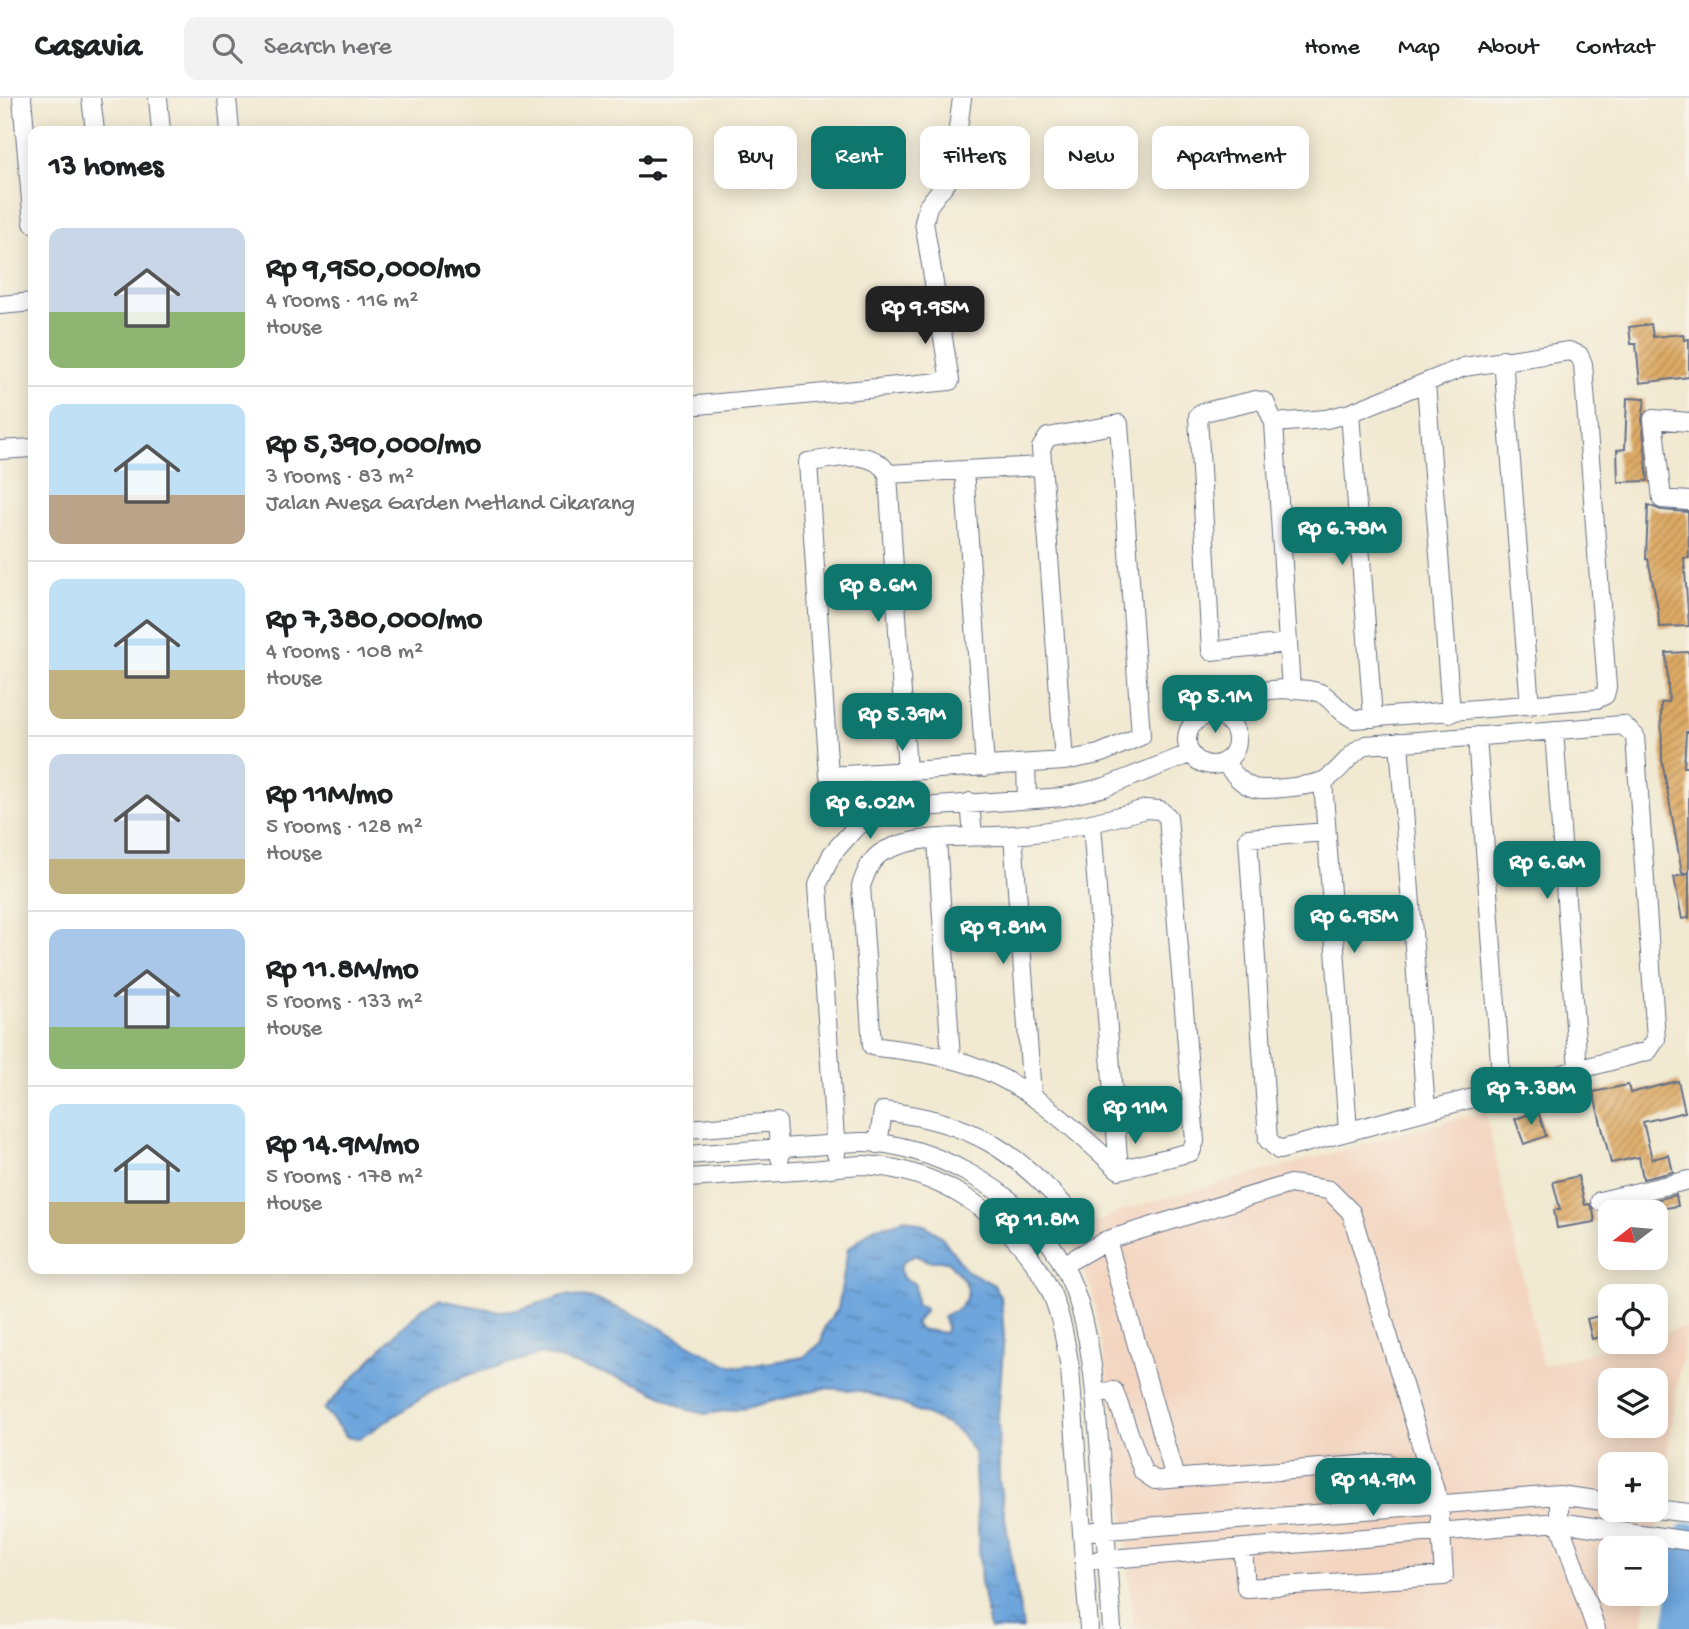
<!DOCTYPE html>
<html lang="en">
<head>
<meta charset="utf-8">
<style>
  body { margin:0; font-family:"Gochi Hand",sans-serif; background:#f2f2f2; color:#202124; height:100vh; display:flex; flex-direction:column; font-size:26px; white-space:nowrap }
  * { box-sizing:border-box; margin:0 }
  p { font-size:23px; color:#757577 }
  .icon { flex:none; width:38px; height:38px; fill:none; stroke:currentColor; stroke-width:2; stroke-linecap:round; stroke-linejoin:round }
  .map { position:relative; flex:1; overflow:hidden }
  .panel { position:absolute; left:28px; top:28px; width:665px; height:1148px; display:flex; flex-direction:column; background:#fff; border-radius:14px; box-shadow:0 4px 18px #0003 }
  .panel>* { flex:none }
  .hud { position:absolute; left:714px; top:28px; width:665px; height:63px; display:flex; gap:14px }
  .needle { width:46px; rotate:254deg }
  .buttons { position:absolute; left:1598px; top:1102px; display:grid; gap:14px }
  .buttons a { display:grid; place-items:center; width:70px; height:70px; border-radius:14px; background:#fff; box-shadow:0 4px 18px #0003; font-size:35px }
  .price { position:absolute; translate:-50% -60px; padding:0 16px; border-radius:14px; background:#0f766e; color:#fff; font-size:23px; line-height:46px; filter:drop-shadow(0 2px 4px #0008) }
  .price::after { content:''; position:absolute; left:50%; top:42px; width:21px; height:16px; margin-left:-10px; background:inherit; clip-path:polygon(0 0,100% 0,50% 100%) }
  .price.active { background:#222; color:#fff }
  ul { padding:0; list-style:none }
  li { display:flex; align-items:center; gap:21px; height:175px; padding:0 21px }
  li+li { border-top:2px solid #e0e0e0 }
  li span { display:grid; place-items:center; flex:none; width:196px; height:140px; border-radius:14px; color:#555 }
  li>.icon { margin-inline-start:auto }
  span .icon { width:84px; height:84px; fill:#fffc; stroke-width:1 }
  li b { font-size:30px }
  h2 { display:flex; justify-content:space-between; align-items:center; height:84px; padding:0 21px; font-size:30px }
  .pill { padding:0 24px; border-radius:14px; background:#fff; box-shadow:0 4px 18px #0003; font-size:24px; line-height:63px }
  .pill.active { background:#0f766e; color:#fff }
  header { display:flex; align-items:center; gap:42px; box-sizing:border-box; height:98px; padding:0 35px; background:#fff; border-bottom:2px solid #e0e0e0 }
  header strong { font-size:33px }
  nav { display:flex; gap:38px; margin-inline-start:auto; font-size:24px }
  .search { width:490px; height:63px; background:#f2f2f2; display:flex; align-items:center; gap:18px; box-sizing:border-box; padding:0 24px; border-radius:14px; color:#757577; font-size:26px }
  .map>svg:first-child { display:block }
</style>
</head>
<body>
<header>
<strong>Casavia</strong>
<div class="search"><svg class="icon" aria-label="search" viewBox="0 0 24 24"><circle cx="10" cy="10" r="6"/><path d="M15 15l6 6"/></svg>Search here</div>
<nav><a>Home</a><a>Map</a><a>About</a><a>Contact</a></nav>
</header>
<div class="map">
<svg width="1689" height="1531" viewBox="0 0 1689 1531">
  <defs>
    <pattern id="forest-firs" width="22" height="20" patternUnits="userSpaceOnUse" patternTransform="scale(1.75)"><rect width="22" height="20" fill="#76a863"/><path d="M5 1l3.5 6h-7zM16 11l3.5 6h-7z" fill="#608955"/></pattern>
    <pattern id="water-ripples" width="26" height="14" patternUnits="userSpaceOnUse" patternTransform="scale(1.75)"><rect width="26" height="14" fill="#6da5dc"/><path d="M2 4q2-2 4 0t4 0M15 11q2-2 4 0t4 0" fill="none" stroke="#5987b6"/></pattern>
    <pattern id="building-hatch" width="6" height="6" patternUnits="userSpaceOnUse" patternTransform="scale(1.75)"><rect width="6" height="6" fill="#deaa65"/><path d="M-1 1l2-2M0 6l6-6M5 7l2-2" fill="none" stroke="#b38b56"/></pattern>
  </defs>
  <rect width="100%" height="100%" fill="#f7f3e8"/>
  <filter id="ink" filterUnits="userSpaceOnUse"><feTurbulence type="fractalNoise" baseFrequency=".0143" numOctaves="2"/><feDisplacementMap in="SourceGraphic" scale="14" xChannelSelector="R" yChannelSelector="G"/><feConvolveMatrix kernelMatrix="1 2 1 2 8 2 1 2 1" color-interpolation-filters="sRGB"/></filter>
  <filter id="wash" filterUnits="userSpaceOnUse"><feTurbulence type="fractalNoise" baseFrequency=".00686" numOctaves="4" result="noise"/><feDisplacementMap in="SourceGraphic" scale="28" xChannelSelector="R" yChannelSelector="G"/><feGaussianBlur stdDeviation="1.57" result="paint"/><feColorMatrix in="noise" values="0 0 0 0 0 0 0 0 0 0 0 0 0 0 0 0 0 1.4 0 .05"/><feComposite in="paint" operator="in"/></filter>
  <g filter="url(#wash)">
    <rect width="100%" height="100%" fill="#f1e9d1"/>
    <path fill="#f3d4bf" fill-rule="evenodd" d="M 1485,1013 L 1543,1268 L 1628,1244 L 1656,1244 L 1656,1237 L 1686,1228 L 1654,1451 L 1610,1451 L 1610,1496 L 1647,1496 L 1642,1531 L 1134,1531 L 1115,1321 L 1092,1193 L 1070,1138 L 1123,1112 ZM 1610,1283 L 1656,1283 L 1656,1328 L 1610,1328 ZM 1610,1367 L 1656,1367 L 1656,1412 L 1610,1412 Z"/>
    <path fill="url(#forest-firs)" stroke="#486c60" stroke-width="2" d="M 1689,1430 L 1689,1531 L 1675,1531 Z"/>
    <path fill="url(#water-ripples)" stroke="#446a9d" stroke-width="2" fill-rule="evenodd" d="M 904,1120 L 926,1128 L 942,1139 L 966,1172 L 994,1187 L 1001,1201 L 1004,1237 L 998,1318 L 999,1383 L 1023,1531 L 990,1531 L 981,1484 L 974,1354 L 961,1336 L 947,1326 L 897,1304 L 861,1293 L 824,1290 L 746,1310 L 705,1316 L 686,1311 L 642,1287 L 542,1256 L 468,1277 L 439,1289 L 359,1341 L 347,1339 L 324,1311 L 401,1230 L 423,1210 L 439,1202 L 499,1213 L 518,1212 L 566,1197 L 595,1201 L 646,1222 L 725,1266 L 742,1269 L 804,1259 L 821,1245 L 825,1228 L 838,1211 L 848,1151 L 875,1129 L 894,1126 ZM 914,1157 L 928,1163 L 948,1163 C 959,1179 981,1190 957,1211 C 952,1215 948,1214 943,1219 L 947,1228 L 945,1235 L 919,1231 L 915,1225 L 925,1213 L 924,1209 L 916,1206 L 915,1186 L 903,1180 L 900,1172 L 903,1164 Z"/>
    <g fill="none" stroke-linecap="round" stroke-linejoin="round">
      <path stroke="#6da5dc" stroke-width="30" d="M 1679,1531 L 1689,1440"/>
    </g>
    <g id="blocks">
      <path fill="url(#building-hatch)" d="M 1651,226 L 1653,239 L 1683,236 L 1684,242 L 1689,241 L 1689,279 L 1640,285 L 1636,246 L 1631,246 L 1629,229 Z
        M 1627,300 L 1645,301 L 1642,322 L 1648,383 L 1618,384 L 1617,352 L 1625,351 Z
        M 1648,407 L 1661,412 L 1688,414 L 1689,460 L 1684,460 L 1689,528 L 1659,529 L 1658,511 L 1648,461 L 1646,461 Z
        M 1689,554 L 1689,634 L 1686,634 L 1684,669 L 1689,669 L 1689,775 L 1682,775 L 1662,662 L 1661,605 L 1669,604 L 1666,555 Z
        M 1689,776 L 1689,820 L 1682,821 L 1674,779 Z
        M 1678,983 L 1685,1014 L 1643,1024 L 1652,1061 L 1669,1057 L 1673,1074 L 1643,1081 L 1639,1059 L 1611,1065 L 1593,994 L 1628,987 L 1630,995 Z
        M 1538,1013 L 1546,1038 L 1524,1046 L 1515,1021 Z
        M 1578,1078 L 1585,1107 L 1589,1106 L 1593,1112 L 1595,1124 L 1557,1130 L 1554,1112 L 1560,1111 L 1553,1084 Z
        M 1676,1097 L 1678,1108 L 1648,1113 L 1647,1104 Z
        M 1610,1215 L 1610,1236 L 1592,1241 L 1587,1221 Z"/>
    </g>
  </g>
  <g filter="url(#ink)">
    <use href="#blocks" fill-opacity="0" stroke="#667086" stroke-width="2"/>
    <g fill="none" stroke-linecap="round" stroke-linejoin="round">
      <defs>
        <path id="minor" d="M 22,0 L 33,125
          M 91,0 L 95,33
          M 158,0 L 161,33
          M 227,0 L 230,33
          M 0,207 L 33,204
          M 1503,261 L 1530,608
          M 1426,285 L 1451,615
          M 688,308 L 950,283 L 924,124 L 928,108 L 952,77 L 962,0
          M 1350,315 L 1373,620
          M 1689,324 L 1653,321 L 1662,401 L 1689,403
          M 1274,325 L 1291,592
          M 0,352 L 33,350
          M 1041,368 L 888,376 C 871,348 837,361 808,364 L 829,678 L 1064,663 L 1099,656 L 1141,638 L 1119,326 L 1048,339 L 1041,350 L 1064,663
          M 964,372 L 985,669
          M 888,376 L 907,674
          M1187 642a25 25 0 1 1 50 0a25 25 0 1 1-50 0Z
          M 1225,620 C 1229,614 1232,606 1238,602 C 1252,590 1309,587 1324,597 C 1335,605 1341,615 1354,621 L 1597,601 L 1605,597 L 1607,589 L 1583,266 L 1579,257 L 1569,253 L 1464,269 L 1350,315 L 1326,321 L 1274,325 L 1265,304 L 1256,302 L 1204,314 L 1198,318 L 1211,553 L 1288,545
          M 1554,632 L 1578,971
          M 1477,638 L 1502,992
          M 1399,644 L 1426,1012
          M 1225,665 C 1233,675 1241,686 1254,690 C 1267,693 1313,688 1325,682 C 1342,672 1349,655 1366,647 L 1623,627 L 1635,638 L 1656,941 L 1648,953 L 1279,1052 L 1268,1042 L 1248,740 L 1326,734
          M 1026,666 L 1027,701
          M 1323,683 L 1348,1033
          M 970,704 L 973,738
          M 1145,711 L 1160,712 L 1168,719 L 1195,1043 L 1191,1054 L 1119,1072 C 1069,1026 1019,977 951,961 C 925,954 898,952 872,948 L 861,788 C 866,774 870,761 884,753 C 923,734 971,741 1012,737 C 1058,734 1101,724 1145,711 Z
          M 1092,727 L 1119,1072
          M 1013,737 L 1032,997
          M 937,741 L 951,961
          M 688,1031 L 777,1024 L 780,1060
          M 878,1046 L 883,1013 C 972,1023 1015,1052 1074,1118 L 1047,1139
          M 836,1056 L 818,786 L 832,756 L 855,730 L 881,712 L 1063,699 L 1105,689 L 1189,656
          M 688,1057 C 728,1054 769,1051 810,1048 C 827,1047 845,1044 862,1044 C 898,1044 937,1058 968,1075 C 1087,1139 1091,1236 1100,1356 C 1104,1415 1108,1473 1112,1531
          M 688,1080 C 729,1077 770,1075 811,1072 C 828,1071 847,1067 864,1067 C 941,1071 1013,1120 1048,1188 C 1061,1214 1065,1242 1070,1270 L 1089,1531
          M 1600,1103 L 1689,1082
          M 1107,1142 L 1175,1380
          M 1063,1167 L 1107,1142 L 1290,1086 L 1329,1092 L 1351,1114 L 1439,1406 L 1444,1478 L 1246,1490 L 1243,1450
          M 1095,1295 L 1114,1293 L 1143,1374 L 1155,1382 L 1388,1365 L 1392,1410
          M 1559,1397 L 1559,1424 L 1596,1531
          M 1656,1411 L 1689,1415
          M 1094,1433 L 1559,1397 L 1610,1404
          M 1098,1462 L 1559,1424 L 1689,1443"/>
      </defs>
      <use href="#minor" stroke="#667086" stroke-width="20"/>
      <use href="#minor" stroke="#fff" stroke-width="18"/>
    </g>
  </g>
</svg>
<div class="buttons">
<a><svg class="needle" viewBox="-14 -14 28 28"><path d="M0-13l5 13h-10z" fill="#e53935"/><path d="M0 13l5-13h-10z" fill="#757577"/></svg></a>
<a><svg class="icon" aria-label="locate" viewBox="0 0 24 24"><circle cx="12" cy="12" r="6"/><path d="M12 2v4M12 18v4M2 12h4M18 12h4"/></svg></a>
<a><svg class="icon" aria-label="layers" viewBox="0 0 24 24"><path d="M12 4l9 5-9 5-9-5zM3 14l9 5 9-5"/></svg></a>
<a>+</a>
<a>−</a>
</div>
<b class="price active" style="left:925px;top:248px">Rp 9.95M</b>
<b class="price" style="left:1342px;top:469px">Rp 6.78M</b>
<b class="price" style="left:878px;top:526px">Rp 8.6M</b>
<b class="price" style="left:1215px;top:637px">Rp 5.1M</b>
<b class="price" style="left:902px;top:655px">Rp 5.39M</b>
<b class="price" style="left:870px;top:743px">Rp 6.02M</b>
<b class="price" style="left:1547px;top:803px">Rp 6.6M</b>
<b class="price" style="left:1354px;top:857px">Rp 6.95M</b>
<b class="price" style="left:1003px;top:868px">Rp 9.81M</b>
<b class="price" style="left:1531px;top:1029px">Rp 7.38M</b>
<b class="price" style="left:1135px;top:1048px">Rp 11M</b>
<b class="price" style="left:1037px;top:1160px">Rp 11.8M</b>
<b class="price" style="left:1373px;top:1420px">Rp 14.9M</b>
<div class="hud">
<a class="pill">Buy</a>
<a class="pill active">Rent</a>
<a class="pill">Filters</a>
<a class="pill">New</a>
<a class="pill">Apartment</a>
</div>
<section class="panel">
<h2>13 homes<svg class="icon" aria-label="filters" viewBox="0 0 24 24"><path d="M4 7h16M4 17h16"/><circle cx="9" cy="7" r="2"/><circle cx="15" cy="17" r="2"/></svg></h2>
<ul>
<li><span style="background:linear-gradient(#c9d6e8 60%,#8fb573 0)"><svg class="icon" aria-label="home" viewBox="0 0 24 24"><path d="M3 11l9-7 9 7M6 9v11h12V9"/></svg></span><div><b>Rp 9,950,000/mo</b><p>4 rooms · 116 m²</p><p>House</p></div></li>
<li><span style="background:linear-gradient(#bfe0f5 65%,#b9a48a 0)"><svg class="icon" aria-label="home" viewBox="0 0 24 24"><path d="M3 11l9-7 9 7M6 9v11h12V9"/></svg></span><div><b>Rp 5,390,000/mo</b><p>3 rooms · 83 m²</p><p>Jalan Avesa Garden Metland Cikarang</p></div></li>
<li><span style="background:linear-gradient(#bfe0f5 65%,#c2b280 0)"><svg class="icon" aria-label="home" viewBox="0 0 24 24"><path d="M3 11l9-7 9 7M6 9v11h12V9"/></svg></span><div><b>Rp 7,380,000/mo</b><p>4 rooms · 108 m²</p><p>House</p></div></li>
<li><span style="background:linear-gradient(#c9d6e8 75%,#c2b280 0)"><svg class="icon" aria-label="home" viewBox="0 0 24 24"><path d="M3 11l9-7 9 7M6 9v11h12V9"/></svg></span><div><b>Rp 11M/mo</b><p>5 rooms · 128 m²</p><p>House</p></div></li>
<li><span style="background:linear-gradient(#a9c7e8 70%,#8fb573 0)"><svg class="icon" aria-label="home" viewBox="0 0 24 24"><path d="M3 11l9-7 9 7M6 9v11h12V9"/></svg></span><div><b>Rp 11.8M/mo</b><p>5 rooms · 133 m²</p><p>House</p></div></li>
<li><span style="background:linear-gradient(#bfe0f5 70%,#c2b280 0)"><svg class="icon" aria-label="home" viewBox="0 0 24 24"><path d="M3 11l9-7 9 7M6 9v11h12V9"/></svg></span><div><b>Rp 14.9M/mo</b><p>5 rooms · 178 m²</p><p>House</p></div></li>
</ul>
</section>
</div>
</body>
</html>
